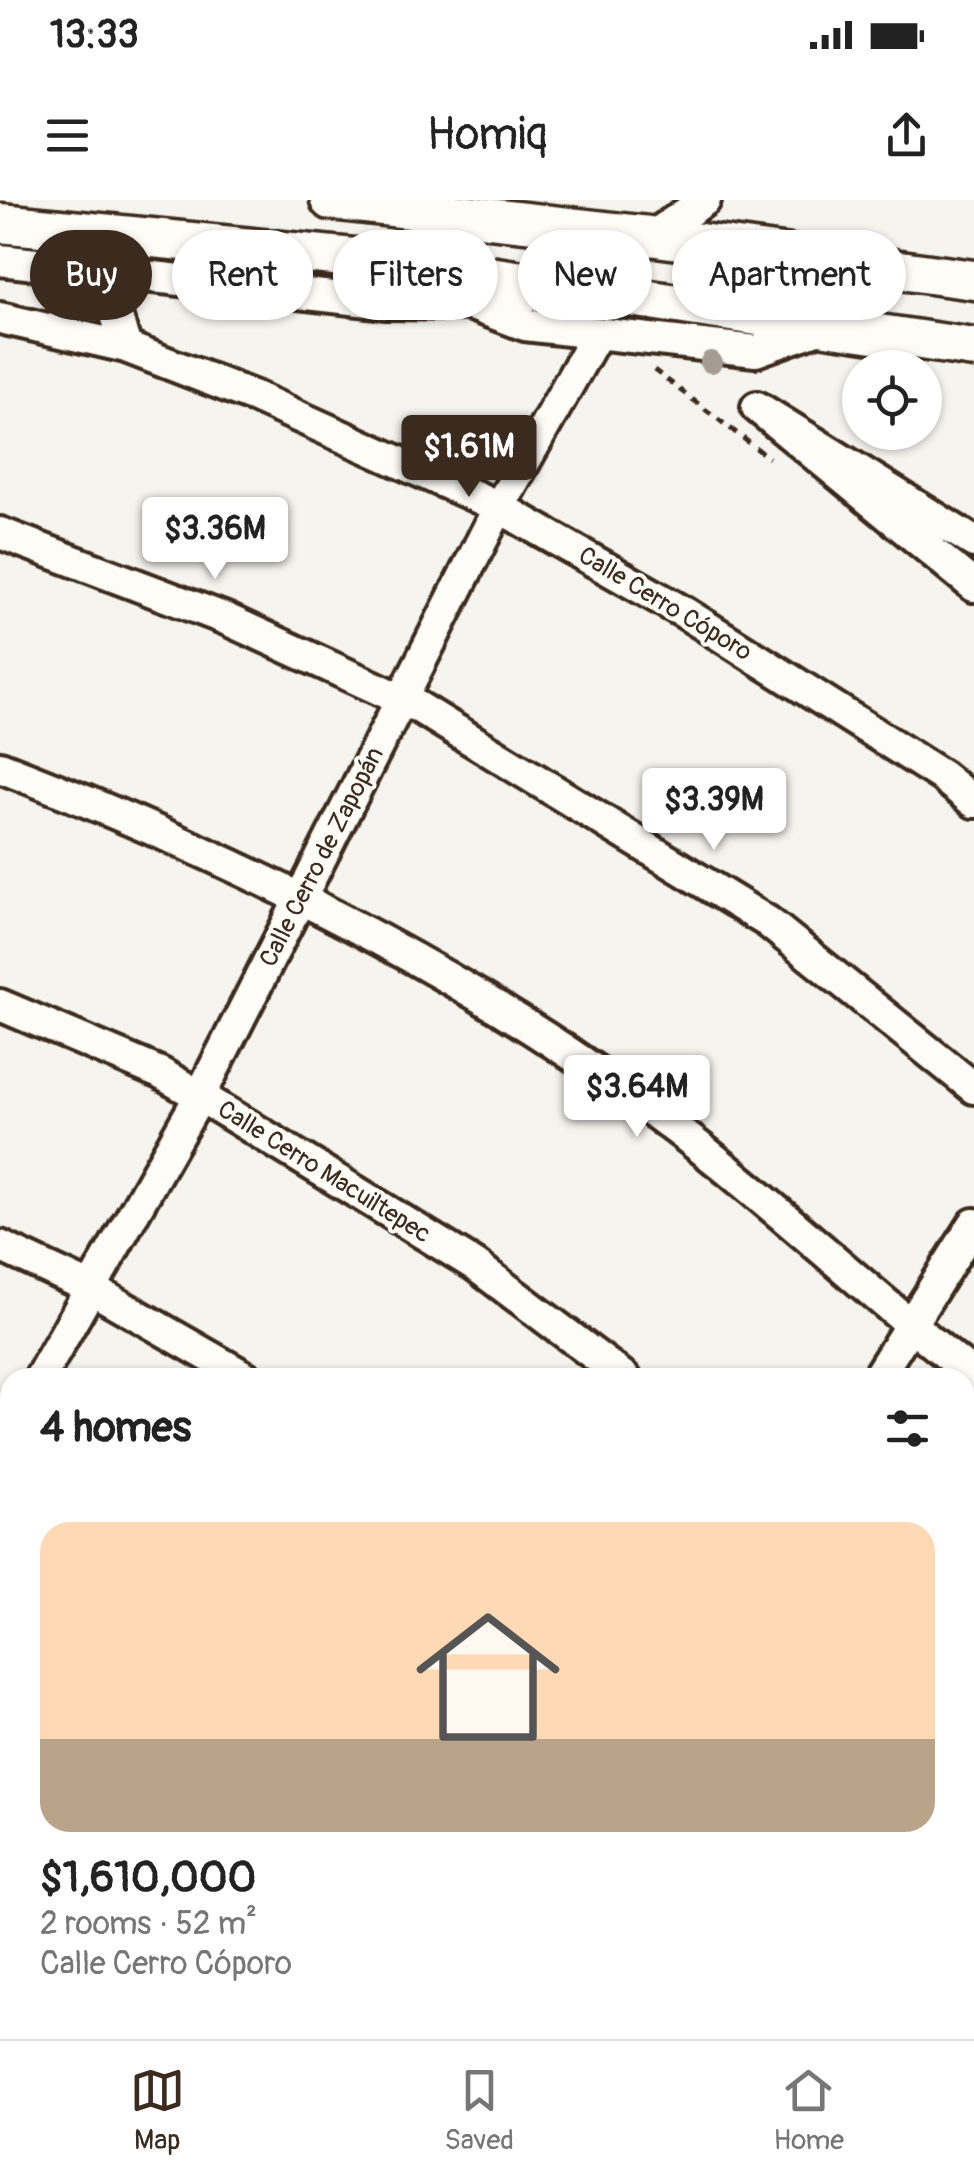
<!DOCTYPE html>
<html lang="en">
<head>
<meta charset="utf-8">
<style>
  body { margin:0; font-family:Pangolin,sans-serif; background:#f2f2f2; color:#222; height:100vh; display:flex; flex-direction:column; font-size:38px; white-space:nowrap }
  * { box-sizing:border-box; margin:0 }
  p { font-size:32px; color:#767676 }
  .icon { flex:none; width:55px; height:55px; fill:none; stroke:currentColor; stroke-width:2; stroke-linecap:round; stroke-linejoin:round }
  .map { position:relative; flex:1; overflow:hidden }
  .details { position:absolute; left:0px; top:1168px; width:975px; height:672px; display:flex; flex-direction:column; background:#fff; border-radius:30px 30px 0 0; box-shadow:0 2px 8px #0004 }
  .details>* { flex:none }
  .hud { position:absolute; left:30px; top:30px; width:915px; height:90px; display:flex; gap:20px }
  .tools { position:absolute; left:842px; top:150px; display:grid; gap:20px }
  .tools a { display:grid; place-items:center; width:100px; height:100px; border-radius:50%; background:#fff; box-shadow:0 2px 8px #0004; font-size:50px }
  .price { position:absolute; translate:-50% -85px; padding:0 22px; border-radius:10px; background:#fff; color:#222; font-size:32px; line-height:65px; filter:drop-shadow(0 2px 5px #0008) }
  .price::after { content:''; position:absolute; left:50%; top:60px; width:30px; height:22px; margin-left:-15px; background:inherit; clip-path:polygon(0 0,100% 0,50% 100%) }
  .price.selected { background:#3b2a1e; color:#fff }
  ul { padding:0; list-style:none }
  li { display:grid; align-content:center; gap:20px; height:530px; padding:0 40px }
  li span { display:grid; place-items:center; height:310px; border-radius:30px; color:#555 }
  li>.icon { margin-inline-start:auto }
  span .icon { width:180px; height:180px; fill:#fffc; stroke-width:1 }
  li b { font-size:42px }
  h2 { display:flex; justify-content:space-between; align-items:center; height:120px; padding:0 40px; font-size:42px }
  .chip { padding:0 35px; border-radius:45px; background:#fff; box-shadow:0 2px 8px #0004; font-size:35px; line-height:90px }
  .chip.selected { background:#3b2a1e; color:#fff }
  .status { display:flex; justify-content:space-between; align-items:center; height:70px; padding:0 50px; background:#fff; direction:ltr }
  .status svg { height:28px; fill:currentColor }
  header { display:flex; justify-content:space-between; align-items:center; height:130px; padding:0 40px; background:#fff; font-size:45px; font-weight:600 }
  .menu { display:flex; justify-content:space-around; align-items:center; height:140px; border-top:2px solid #e0e0e0; background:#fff; font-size:28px; color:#767676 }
  .menu a { display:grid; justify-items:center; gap:5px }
  .menu .selected { color:#3b2a1e }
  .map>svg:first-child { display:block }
</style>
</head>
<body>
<div class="status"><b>13:33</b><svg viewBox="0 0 49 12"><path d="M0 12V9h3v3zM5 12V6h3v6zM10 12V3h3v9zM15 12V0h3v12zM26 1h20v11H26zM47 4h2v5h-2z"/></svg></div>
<header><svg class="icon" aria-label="menu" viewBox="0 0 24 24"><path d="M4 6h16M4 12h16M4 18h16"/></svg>Homiq<svg class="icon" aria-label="share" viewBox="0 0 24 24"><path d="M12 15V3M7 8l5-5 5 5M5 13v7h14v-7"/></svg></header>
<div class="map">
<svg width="974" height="1839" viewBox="0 0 974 1839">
  <defs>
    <pattern id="water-waves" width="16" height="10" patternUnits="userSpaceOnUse" patternTransform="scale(2.5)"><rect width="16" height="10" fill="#b4aca4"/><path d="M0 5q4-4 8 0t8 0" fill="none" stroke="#948c85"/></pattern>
  </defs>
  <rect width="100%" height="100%" fill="#f5f4ee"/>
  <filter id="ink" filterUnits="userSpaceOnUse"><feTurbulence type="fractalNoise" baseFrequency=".01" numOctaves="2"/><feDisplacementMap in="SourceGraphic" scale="20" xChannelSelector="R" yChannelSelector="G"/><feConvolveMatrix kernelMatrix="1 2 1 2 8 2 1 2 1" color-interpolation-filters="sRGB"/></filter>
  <g filter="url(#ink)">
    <path fill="#dad6d0" stroke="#8a8077" stroke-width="2.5" d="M 0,1368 L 10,1372 L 10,1589 L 0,1584 Z
      M 965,1455 L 974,1461 L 974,1658 L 965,1656 Z
      M 376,1830 L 440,1830 L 434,1839 L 388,1839 Z
      M 515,1830 L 655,1830 L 668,1839 L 509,1839 Z"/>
    <path fill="url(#water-waves)" stroke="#84786e" stroke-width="2.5" d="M 0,1463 L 10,1467 L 10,1516 L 0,1521 Z"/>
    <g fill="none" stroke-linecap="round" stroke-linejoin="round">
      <defs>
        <path id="minor" d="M 0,60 L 387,103 L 469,104 L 577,89 L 705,0
          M 117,73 L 113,105 L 126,147
          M 472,105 L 525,125 L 756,151 L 825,126
          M 0,118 L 126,147 L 255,197 L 499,307 L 685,413 L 942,576 L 974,602
          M 0,333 L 226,419 L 418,507 L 768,722 L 974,888
          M 974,342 L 757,207 L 974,386
          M 0,567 C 247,662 499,788 707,953 C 798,1026 883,1105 974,1176
          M 0,805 L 160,873 L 200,896 L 475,1065 L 625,1178
          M 0,1046 L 90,1088 L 247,1178
          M 40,1178 L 200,896 L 499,307 L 597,134
          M 877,1178 L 974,1024
          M 0,1249 L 10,1231
          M 0,1332 L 10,1337
          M 965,1434 L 974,1438
          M 0,1616 L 10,1622
          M 965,1666 L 974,1669
          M 309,1830 L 320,1839
          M 712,1830 L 727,1839
          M 469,1839 L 475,1830"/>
        <path id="major" d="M 330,0 L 649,36 L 974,80
          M 0,23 L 395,62 L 974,148"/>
      </defs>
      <use href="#minor" stroke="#3b2a1e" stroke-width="38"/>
      <use href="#major" stroke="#3b2a1e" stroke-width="45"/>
      <path stroke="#3b2a1e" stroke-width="5" stroke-dasharray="8 8" stroke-linecap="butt" d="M 654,170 L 769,258
        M 0,1391 L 10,1397"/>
      <use href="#minor" stroke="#fdfcf7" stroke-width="30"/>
      <use href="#major" stroke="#fdfcf7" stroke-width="38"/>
    </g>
    <circle fill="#a59d94" cx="711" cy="162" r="11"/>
  </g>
  <g text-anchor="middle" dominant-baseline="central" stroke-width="8" stroke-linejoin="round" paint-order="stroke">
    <g font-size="25" fill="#3b2a1e" stroke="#fdfcf7">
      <text transform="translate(665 404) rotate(31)">Calle Cerro Cóporo</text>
      <text transform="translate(322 657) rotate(-63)">Calle Cerro de Zapopán</text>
      <text transform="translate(324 972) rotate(32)">Calle Cerro Macuiltepec</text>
    </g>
  </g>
</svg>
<div class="tools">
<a><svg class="icon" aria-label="locate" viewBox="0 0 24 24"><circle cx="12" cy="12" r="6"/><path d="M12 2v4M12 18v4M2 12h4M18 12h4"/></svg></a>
</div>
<b class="price selected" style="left:469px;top:300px">$1.61M</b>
<b class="price" style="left:215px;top:382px">$3.36M</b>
<b class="price" style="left:714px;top:653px">$3.39M</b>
<b class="price" style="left:637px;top:940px">$3.64M</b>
<div class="hud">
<a class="chip selected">Buy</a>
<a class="chip">Rent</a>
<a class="chip">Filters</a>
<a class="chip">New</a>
<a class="chip">Apartment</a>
</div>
<section class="details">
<h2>4 homes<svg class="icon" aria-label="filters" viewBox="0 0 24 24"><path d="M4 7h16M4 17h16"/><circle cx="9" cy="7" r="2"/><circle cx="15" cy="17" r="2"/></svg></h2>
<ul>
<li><span style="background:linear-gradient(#ffd9b3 70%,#b9a48a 0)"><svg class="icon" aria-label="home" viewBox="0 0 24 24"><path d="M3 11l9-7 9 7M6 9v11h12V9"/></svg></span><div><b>$1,610,000</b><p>2 rooms · 52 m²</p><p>Calle Cerro Cóporo</p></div></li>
</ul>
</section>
</div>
<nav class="menu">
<a class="selected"><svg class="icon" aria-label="map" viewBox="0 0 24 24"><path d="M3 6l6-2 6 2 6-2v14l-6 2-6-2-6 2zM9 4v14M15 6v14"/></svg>Map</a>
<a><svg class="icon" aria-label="saved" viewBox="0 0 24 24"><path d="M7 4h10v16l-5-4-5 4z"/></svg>Saved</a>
<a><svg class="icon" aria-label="home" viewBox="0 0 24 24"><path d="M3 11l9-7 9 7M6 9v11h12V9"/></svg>Home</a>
</nav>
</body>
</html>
